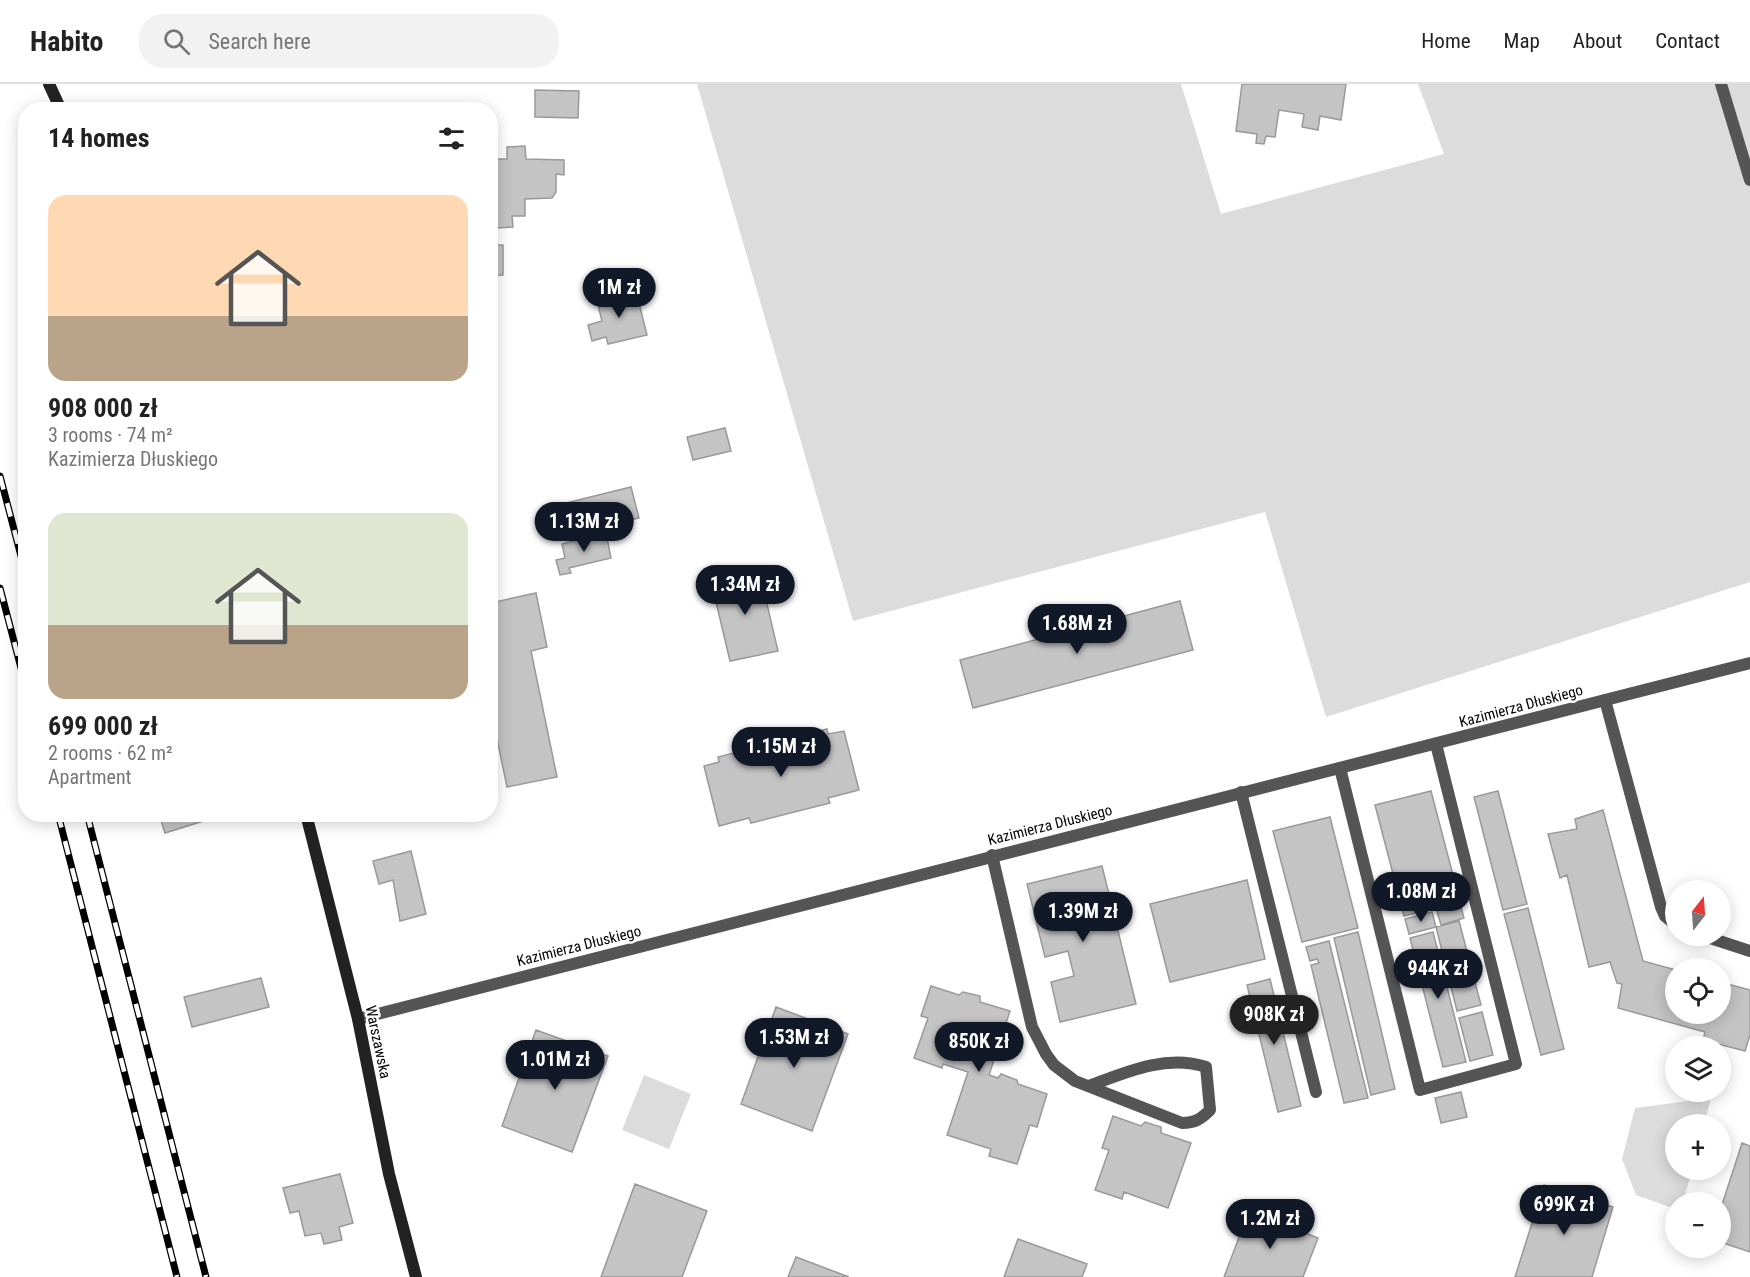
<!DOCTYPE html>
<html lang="en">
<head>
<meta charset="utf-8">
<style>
  body { margin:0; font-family:"Roboto Condensed",sans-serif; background:#f2f2f2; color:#222; height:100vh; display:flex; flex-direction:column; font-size:22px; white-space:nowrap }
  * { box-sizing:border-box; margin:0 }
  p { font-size:20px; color:#767676 }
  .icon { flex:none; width:33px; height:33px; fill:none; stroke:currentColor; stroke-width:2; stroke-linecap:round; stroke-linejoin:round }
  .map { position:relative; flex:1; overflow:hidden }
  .sheet { position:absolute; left:18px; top:18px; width:480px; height:720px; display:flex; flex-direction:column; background:#fff; border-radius:24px; box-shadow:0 3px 15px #0003 }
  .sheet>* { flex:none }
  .needle { width:39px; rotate:17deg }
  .fabs { position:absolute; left:1665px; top:796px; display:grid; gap:12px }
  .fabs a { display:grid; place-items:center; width:66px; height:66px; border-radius:50%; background:#fff; box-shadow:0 3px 15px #0003; font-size:30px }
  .price { position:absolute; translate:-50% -51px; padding:0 14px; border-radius:21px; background:#111827; color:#fff; font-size:20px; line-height:39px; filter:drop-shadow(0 2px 3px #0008) }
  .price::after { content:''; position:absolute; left:50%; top:36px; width:18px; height:14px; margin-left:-9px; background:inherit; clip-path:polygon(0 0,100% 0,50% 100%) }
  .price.active { background:#222; color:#fff }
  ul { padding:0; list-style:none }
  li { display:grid; align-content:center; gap:12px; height:318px; padding:0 30px }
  li span { display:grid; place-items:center; height:186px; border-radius:18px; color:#555 }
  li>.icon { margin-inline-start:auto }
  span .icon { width:108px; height:108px; fill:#fffc; stroke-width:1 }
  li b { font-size:26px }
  h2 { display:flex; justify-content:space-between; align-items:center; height:72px; padding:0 30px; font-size:26px }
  header { display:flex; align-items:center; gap:36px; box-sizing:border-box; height:84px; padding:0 30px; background:#fff; border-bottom:2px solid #e0e0e0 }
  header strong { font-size:28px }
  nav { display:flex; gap:33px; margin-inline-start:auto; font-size:21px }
  .search { width:420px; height:54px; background:#f2f2f2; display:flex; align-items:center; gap:15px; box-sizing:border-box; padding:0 21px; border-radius:24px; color:#767676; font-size:22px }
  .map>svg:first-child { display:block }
</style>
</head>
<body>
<header>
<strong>Habito</strong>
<div class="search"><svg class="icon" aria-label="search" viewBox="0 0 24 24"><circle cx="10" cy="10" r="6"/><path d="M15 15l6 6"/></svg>Search here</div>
<nav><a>Home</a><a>Map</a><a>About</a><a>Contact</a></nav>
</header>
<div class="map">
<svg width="1750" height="1193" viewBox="0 0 1750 1193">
  <rect width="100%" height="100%" fill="#fff"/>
  <path fill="#dcdcdc" d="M 697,0 L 1181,0 L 1221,130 L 1444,70 L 1418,0 L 1750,0 L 1750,498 L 1326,633 L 1265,428 L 853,537 Z
    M 644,991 L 691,1010 L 669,1065 L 622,1046 Z
    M 1711,1014 L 1704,1041 L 1676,1041 L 1676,1086 L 1692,1086 L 1683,1119 L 1676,1119 L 1675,1125 L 1636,1111 L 1622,1075 L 1635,1024 Z"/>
  <path fill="#c4c4c4" stroke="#999" stroke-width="1.5" d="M 1242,0 L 1346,0 L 1341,36 L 1320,32 L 1318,46 L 1302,43 L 1304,30 L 1279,26 L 1275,53 L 1266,52 L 1264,60 L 1256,59 L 1257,50 L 1236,47 Z
    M 535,6 L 579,7 L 578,34 L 535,33 Z
    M 525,62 L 526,75 L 564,76 L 564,91 L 556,90 L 556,108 L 552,114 L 525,115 L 525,132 L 512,132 L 513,143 L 497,144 L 497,133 L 490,133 L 490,75 L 507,75 L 507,63 Z
    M 490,161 L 503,161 L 503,191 L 490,192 Z
    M 622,204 L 625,214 L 637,211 L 647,251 L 608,260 L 606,253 L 592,257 L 588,241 L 602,237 L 598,221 L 610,218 L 607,208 Z
    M 725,344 L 731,367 L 693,376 L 687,353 Z
    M 631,403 L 639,434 L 566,452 L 558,421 Z
    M 606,449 L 611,474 L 569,484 L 571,489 L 560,491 L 556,476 L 565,474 L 562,460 Z
    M 759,486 L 778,567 L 730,577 L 711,497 Z
    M 536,509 L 547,563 L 531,567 L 557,693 L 507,703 L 490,621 L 490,519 Z
    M 1180,517 L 1193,566 L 973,624 L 960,576 Z
    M 827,645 L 828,650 L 844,647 L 859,706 L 828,714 L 830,719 L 751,739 L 749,734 L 719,742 L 704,682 L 719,678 L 718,673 Z
    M 1431,707 L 1460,818 L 1404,832 L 1375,721 Z
    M 1498,707 L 1527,820 L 1503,826 L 1474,713 Z
    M 1603,726 L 1643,877 L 1676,886 L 1676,930 L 1720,930 L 1720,898 L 1750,906 L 1750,951 L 1745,967 L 1703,956 L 1705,948 L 1618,924 L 1622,900 L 1617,899 L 1610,878 L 1589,883 L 1567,791 L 1560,794 L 1548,750 L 1577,745 L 1575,735 Z
    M 159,730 L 226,730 L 165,749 Z
    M 1330,733 L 1358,844 L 1302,858 L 1273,747 Z
    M 411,767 L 426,830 L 400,837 L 393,796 L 379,800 L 373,777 Z
    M 1102,782 L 1136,920 L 1060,938 L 1051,898 L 1074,892 L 1068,867 L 1045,873 L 1027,800 Z
    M 1247,796 L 1265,875 L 1170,898 L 1150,820 Z
    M 1460,820 L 1464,834 L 1441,841 L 1437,827 Z
    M 1528,824 L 1564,965 L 1541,971 L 1504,830 Z
    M 1432,828 L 1436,843 L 1409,850 L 1405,835 Z
    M 1459,837 L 1481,921 L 1457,927 L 1436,843 Z
    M 1358,848 L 1395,1005 L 1371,1011 L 1334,854 Z
    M 1433,848 L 1466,978 L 1443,983 L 1410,854 Z
    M 1329,857 L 1368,1014 L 1344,1019 L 1311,881 L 1319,879 L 1317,875 L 1310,877 L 1306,863 Z
    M 261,894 L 269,923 L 192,943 L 184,913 Z
    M 1270,895 L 1301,1022 L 1278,1028 L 1247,901 Z
    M 931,902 L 959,911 L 963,908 L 980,912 L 980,918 L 1010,927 L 989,991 L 998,994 L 1001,990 L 1017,996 L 1018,1000 L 1047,1010 L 1037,1043 L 1030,1041 L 1017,1080 L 989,1072 L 991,1065 L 947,1051 L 968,988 L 943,980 L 942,984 L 914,974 L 928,934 L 921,932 Z
    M 776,923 L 848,950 L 812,1047 L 741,1020 Z
    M 1482,928 L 1493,971 L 1470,977 L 1459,934 Z
    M 536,946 L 608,972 L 572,1068 L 502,1042 Z
    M 1461,1008 L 1467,1033 L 1441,1039 L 1435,1014 Z
    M 1113,1032 L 1141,1042 L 1145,1038 L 1161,1043 L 1161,1049 L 1191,1059 L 1168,1124 L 1124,1108 L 1122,1115 L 1095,1106 L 1109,1066 L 1102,1064 Z
    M 1742,1059 L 1750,1062 L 1750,1168 L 1720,1158 L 1720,1127 Z
    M 340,1090 L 353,1139 L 339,1143 L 342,1156 L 324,1160 L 321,1149 L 305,1152 L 299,1127 L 290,1129 L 283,1104 Z
    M 635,1100 L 707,1127 L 682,1193 L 601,1193 Z
    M 1544,1101 L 1613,1123 L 1592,1193 L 1515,1193 Z
    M 1249,1127 L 1318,1154 L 1303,1193 L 1224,1193 Z
    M 1018,1155 L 1087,1180 L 1082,1193 L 1004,1193 Z
    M 796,1173 L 849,1193 L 788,1193 Z"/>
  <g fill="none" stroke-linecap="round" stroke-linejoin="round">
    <path stroke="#555" stroke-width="12" d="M 1605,616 L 1661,823 L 1665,832 L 1676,841
      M 1340,684 L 1420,1006 L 1516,980 L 1436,660
      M 1241,708 L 1316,1008
      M 992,771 L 1032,943 L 1046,970 L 1054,981 L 1075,997 L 1182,1039 C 1195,1039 1201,1035 1210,1026 L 1206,983 C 1166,970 1126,988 1089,1002
      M 1704,852 L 1750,867"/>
    <path stroke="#555" stroke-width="12" d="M 1721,0 L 1750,96
      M 358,935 L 1750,579"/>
    <path stroke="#222" stroke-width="12" d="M 49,0 L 61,26
      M 306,730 L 358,935 L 389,1090 L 416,1193"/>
    <defs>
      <path id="rail" d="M 0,392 L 26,491
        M 0,504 L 26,603
        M 58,730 L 177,1193
        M 87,730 L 206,1193"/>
    </defs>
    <use href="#rail" stroke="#000" stroke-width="7"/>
    <use href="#rail" stroke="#fff" stroke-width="4.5" stroke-dasharray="14" stroke-linecap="butt"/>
  </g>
  <g text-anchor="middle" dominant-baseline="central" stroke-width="5" stroke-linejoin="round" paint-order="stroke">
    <g font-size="15" fill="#000" stroke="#fff">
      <text transform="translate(1521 622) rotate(-15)">Kazimierza Dłuskiego</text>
      <text transform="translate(1050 741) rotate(-14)">Kazimierza Dłuskiego</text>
      <text transform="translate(579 862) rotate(-14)">Kazimierza Dłuskiego</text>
      <text transform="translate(378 958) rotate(78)">Warszawska</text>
    </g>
  </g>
</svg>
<div class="fabs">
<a><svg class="needle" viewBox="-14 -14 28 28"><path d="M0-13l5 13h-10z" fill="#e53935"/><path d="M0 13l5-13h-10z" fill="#767676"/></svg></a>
<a><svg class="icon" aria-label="locate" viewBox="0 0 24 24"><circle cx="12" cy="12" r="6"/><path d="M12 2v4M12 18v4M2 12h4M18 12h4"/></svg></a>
<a><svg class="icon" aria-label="layers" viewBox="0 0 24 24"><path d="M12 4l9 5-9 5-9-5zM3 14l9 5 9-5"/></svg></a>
<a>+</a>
<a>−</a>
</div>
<b class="price" style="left:619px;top:235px">1M zł</b>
<b class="price" style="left:584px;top:469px">1.13M zł</b>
<b class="price" style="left:745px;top:532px">1.34M zł</b>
<b class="price" style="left:1077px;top:571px">1.68M zł</b>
<b class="price" style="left:781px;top:694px">1.15M zł</b>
<b class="price" style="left:1421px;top:839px">1.08M zł</b>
<b class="price" style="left:1083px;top:859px">1.39M zł</b>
<b class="price" style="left:1438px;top:916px">944K zł</b>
<b class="price active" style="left:1274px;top:962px">908K zł</b>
<b class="price" style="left:794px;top:985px">1.53M zł</b>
<b class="price" style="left:979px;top:989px">850K zł</b>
<b class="price" style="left:555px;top:1007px">1.01M zł</b>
<b class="price" style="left:1564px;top:1152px">699K zł</b>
<b class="price" style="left:1270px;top:1166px">1.2M zł</b>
<section class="sheet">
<h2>14 homes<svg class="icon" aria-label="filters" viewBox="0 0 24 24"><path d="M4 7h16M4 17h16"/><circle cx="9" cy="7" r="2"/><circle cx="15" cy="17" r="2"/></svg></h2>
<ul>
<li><span style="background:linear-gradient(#ffd9b3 65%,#b9a48a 0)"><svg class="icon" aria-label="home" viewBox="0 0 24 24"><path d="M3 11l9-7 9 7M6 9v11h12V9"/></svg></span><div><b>908 000 zł</b><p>3 rooms · 74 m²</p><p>Kazimierza Dłuskiego</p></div></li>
<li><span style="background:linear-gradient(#dfe7d0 60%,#b9a48a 0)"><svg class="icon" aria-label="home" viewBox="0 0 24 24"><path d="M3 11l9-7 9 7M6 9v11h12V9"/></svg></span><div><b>699 000 zł</b><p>2 rooms · 62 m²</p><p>Apartment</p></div></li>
</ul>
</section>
</div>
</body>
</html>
